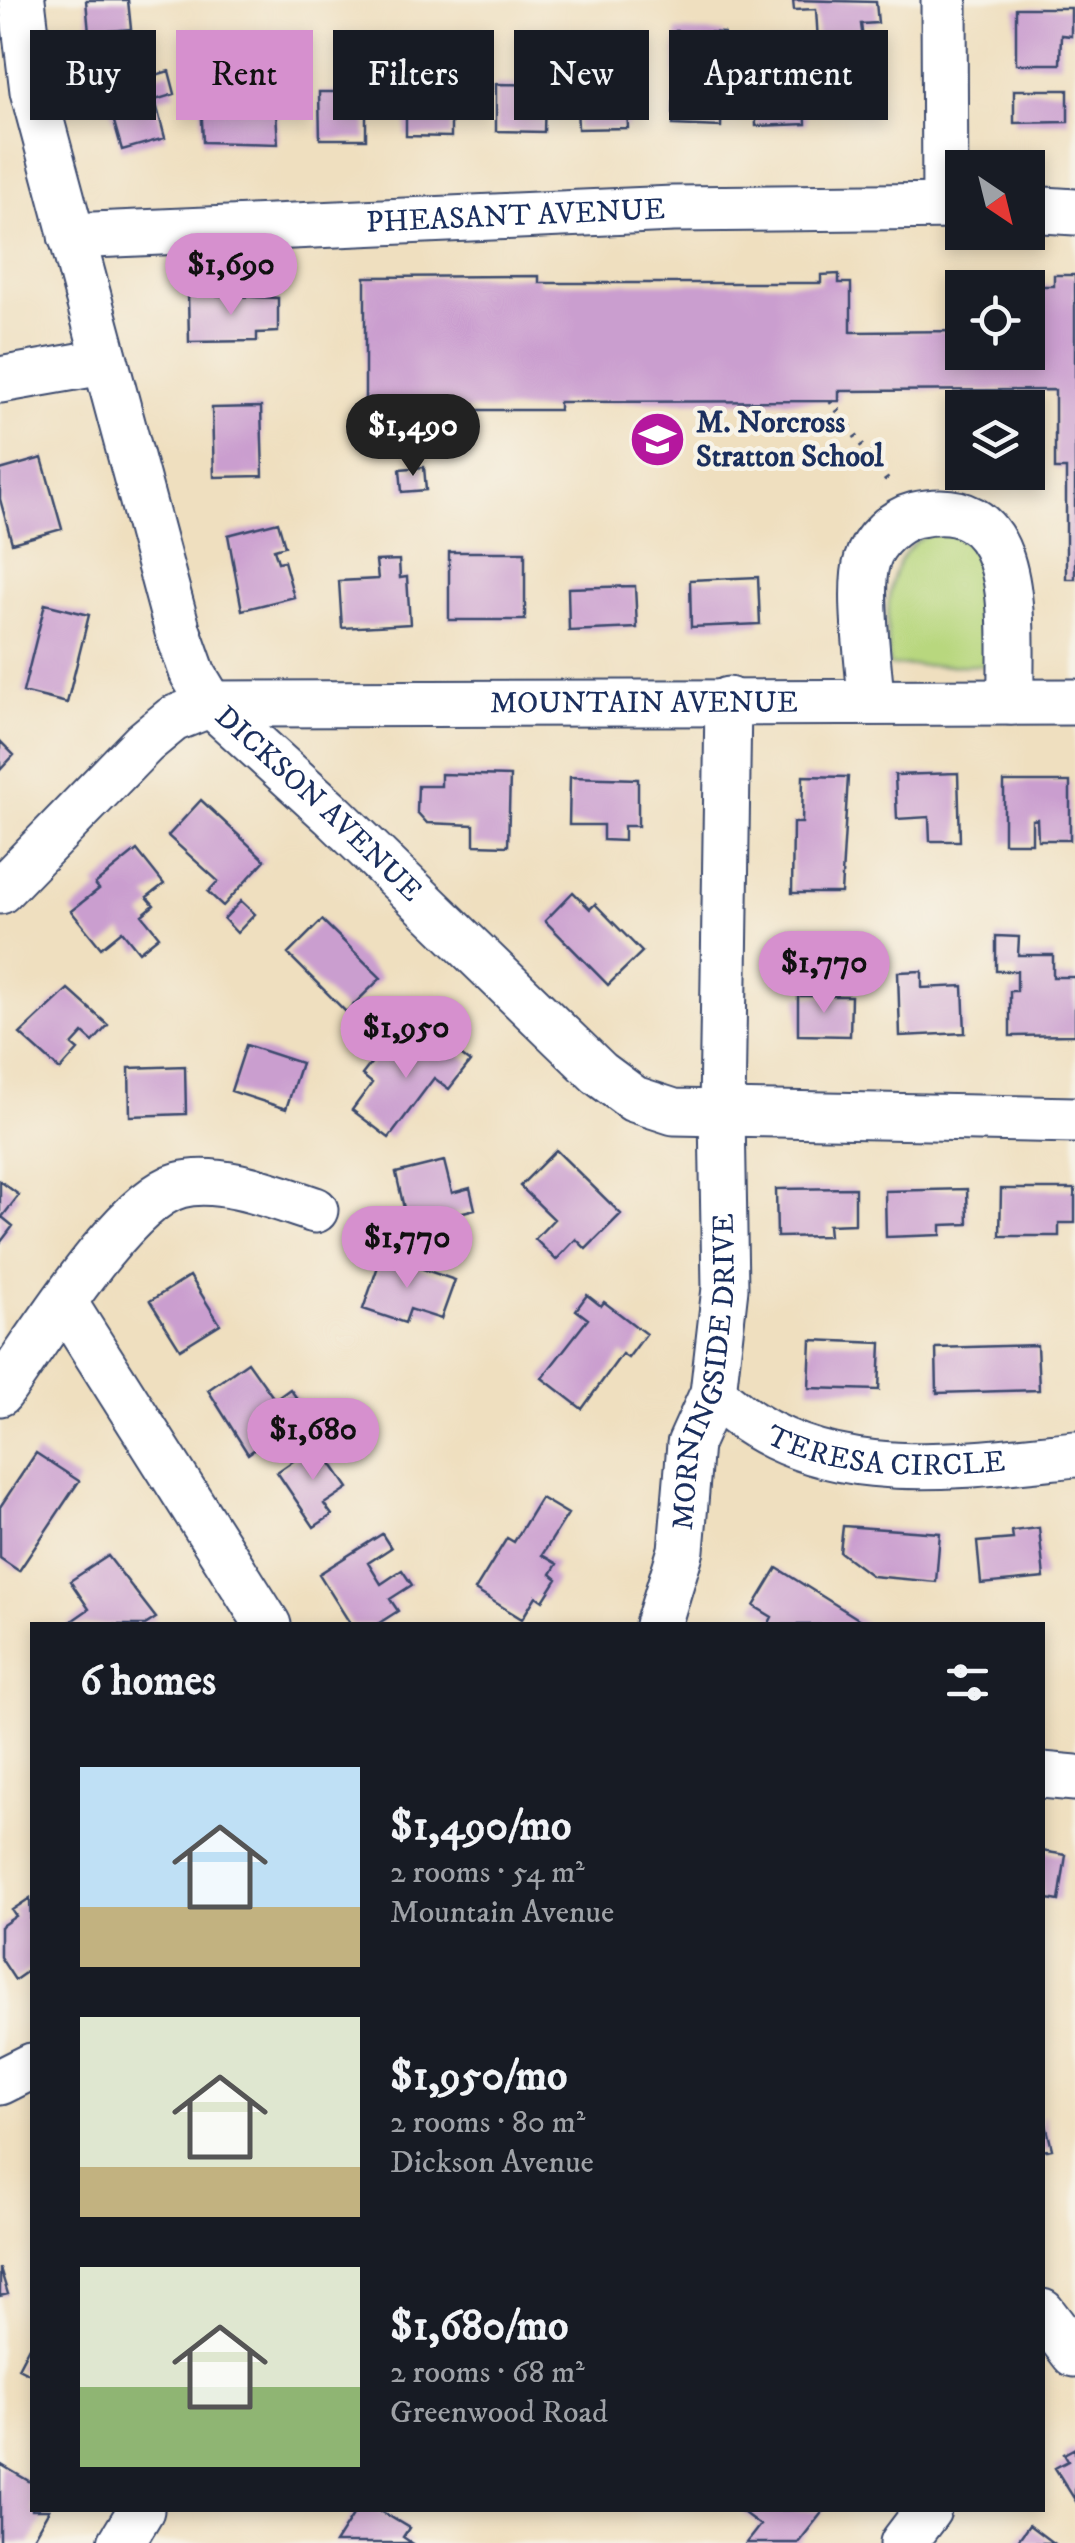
<!DOCTYPE html>
<html lang="en">
<head>
<meta charset="utf-8">
<style>
  body { margin:0; font-family:"IM FELL DW Pica",serif; background:#20242c; color:#f1f3f6; height:100vh; display:flex; flex-direction:column; font-size:38px; white-space:nowrap }
  * { box-sizing:border-box; margin:0 }
  p { font-size:32px; color:#9ea1a6 }
  .icon { flex:none; width:55px; height:55px; fill:none; stroke:currentColor; stroke-width:2; stroke-linecap:round; stroke-linejoin:round }
  .map { position:relative; flex:1; overflow:hidden }
  .drawer { position:absolute; left:30px; top:1622px; width:1015px; height:890px; display:flex; flex-direction:column; background:#171b24; border-radius:0px; box-shadow:0 5px 15px #0003 }
  .drawer>* { flex:none }
  .banner { position:absolute; left:30px; top:30px; width:1015px; height:90px; display:flex; gap:20px }
  .needle { width:65px; rotate:145deg }
  .tools { position:absolute; left:945px; top:150px; display:grid; gap:20px }
  .tools a { display:grid; place-items:center; width:100px; height:100px; border-radius:0px; background:#171b24; box-shadow:0 5px 15px #0003; font-size:50px }
  .price { position:absolute; translate:-50% -85px; padding:0 22px; border-radius:35px; background:#d690ce; color:#111; font-size:32px; line-height:65px; filter:drop-shadow(0 2px 5px #0008) }
  .price::after { content:''; position:absolute; left:50%; top:60px; width:30px; height:22px; margin-left:-15px; background:inherit; clip-path:polygon(0 0,100% 0,50% 100%) }
  .price.active { background:#222; color:#fff }
  ul { padding:0; list-style:none }
  li { display:flex; align-items:center; gap:30px; height:250px; padding:0 50px }
  li span { display:grid; place-items:center; flex:none; width:280px; height:200px; border-radius:0px; color:#555 }
  li>.icon { margin-inline-start:auto }
  span .icon { width:120px; height:120px; fill:#fffc; stroke-width:1 }
  li b { font-size:42px }
  h2 { display:flex; justify-content:space-between; align-items:center; height:120px; padding:0 50px; font-size:42px }
  .chip { padding:0 35px; border-radius:0px; background:#171b24; box-shadow:0 5px 15px #0003; font-size:35px; line-height:90px }
  .chip.active { background:#d690ce; color:#111 }
  .map>svg:first-child { display:block }
</style>
</head>
<body>
<div class="map">
<svg width="1075" height="2543" viewBox="0 0 1075 2543">
  <rect width="100%" height="100%" fill="#f7f3e8"/>
  <filter id="ink" filterUnits="userSpaceOnUse"><feTurbulence type="fractalNoise" baseFrequency=".01" numOctaves="2"/><feDisplacementMap in="SourceGraphic" scale="20" xChannelSelector="R" yChannelSelector="G"/><feConvolveMatrix kernelMatrix="1 2 1 2 8 2 1 2 1" color-interpolation-filters="sRGB"/></filter>
  <filter id="wash" filterUnits="userSpaceOnUse"><feTurbulence type="fractalNoise" baseFrequency=".0048" numOctaves="4" result="noise"/><feDisplacementMap in="SourceGraphic" scale="40" xChannelSelector="R" yChannelSelector="G"/><feGaussianBlur stdDeviation="2.25" result="paint"/><feColorMatrix in="noise" values="0 0 0 0 0 0 0 0 0 0 0 0 0 0 0 0 0 1.4 0 .05"/><feComposite in="paint" operator="in"/></filter>
  <g filter="url(#wash)">
    <rect width="100%" height="100%" fill="#efdfbf"/>
    <path fill="#b8d77e" stroke="#6a836e" stroke-width="2.5" d="M 945,530 L 985,554 L 995,665 L 889,666 C 886,614 881,541 945,530 Z"/>
    <g id="blocks">
      <path fill="#ca9ecf" d="M 86,0 L 128,0 L 131,29 L 89,33 Z
        M 793,0 L 876,2 L 878,23 L 861,24 L 863,39 L 818,42 L 816,9 L 794,10 Z
        M 1016,8 L 1071,8 L 1071,36 L 1061,35 L 1060,64 L 1016,64 Z
        M 676,31 L 724,33 L 721,127 L 673,125 Z
        M 610,35 L 610,56 L 631,55 L 631,94 L 642,94 L 642,103 L 627,103 L 628,128 L 578,129 L 576,81 L 584,80 L 583,36 Z
        M 769,43 L 807,43 L 807,70 L 769,70 Z
        M 169,71 L 175,94 L 155,100 L 165,138 L 122,150 L 105,90 Z
        M 496,84 L 552,85 L 551,98 L 545,98 L 544,132 L 496,131 Z
        M 406,88 L 451,89 L 451,137 L 406,136 Z
        M 805,90 L 806,124 L 756,126 L 755,91 Z
        M 1014,90 L 1068,90 L 1068,122 L 1014,123 Z
        M 319,92 L 366,92 L 366,139 L 320,139 Z
        M 275,96 L 278,144 L 203,142 L 201,99 Z
        M 839,274 L 839,283 L 851,283 L 851,332 L 962,331 L 962,352 L 1028,352 L 1028,308 L 1036,308 L 1036,286 L 1054,286 L 1054,275 L 1075,275 L 1075,579 L 1066,579 L 1066,469 L 1055,469 L 1055,390 L 839,391 L 839,401 L 559,402 L 559,410 L 365,410 L 365,277 L 539,276 L 539,283 L 821,283 L 821,275 Z
        M 188,294 L 278,298 L 278,332 L 257,333 L 257,341 L 189,342 Z
        M 261,407 L 263,476 L 214,477 L 212,408 Z
        M 42,458 L 62,529 L 12,543 L 0,499 L 0,470 Z
        M 424,467 L 426,490 L 402,492 L 400,469 Z
        M 278,522 L 285,546 L 274,549 L 278,562 L 284,561 L 294,597 L 242,610 L 228,535 Z
        M 449,552 L 525,552 L 525,620 L 449,620 Z
        M 399,560 L 400,578 L 407,577 L 410,624 L 342,628 L 339,581 L 378,579 L 376,561 Z
        M 758,577 L 760,624 L 691,627 L 690,580 Z
        M 635,586 L 637,628 L 569,631 L 568,588 Z
        M 45,604 L 89,615 L 67,703 L 23,692 Z
        M 0,741 L 14,755 L 0,770 Z
        M 958,773 L 960,841 L 930,841 L 929,817 L 897,819 L 895,775 Z
        M 441,774 L 510,776 L 508,846 L 474,845 L 474,825 L 427,823 L 417,812 L 418,786 L 441,786 Z
        M 803,776 L 848,777 L 841,893 L 792,893 L 793,823 L 802,823 Z
        M 570,777 L 638,779 L 638,826 L 624,826 L 624,841 L 603,840 L 603,825 L 569,825 Z
        M 1004,782 L 1070,782 L 1070,840 L 1038,840 L 1037,819 L 1032,820 L 1032,843 L 1004,843 Z
        M 201,800 L 265,860 L 223,906 L 208,892 L 218,881 L 168,836 Z
        M 137,850 L 164,884 L 147,897 L 154,905 L 142,915 L 159,936 L 139,952 L 122,931 L 101,948 L 71,911 L 99,889 L 95,884 Z
        M 573,892 L 590,909 L 595,904 L 642,952 L 608,985 L 545,921 Z
        M 241,901 L 255,914 L 237,933 L 224,919 Z
        M 322,920 L 381,978 L 346,1012 L 288,954 Z
        M 996,936 L 1019,937 L 1018,955 L 1053,955 L 1053,977 L 1075,977 L 1075,1035 L 1010,1036 L 1010,991 L 1017,991 L 1017,971 L 996,971 Z
        M 922,971 L 922,988 L 963,986 L 965,1033 L 900,1036 L 898,972 Z
        M 68,989 L 108,1025 L 93,1042 L 83,1033 L 72,1045 L 78,1050 L 60,1070 L 20,1034 Z
        M 798,996 L 851,996 L 850,1036 L 798,1035 Z
        M 429,1031 L 470,1062 L 449,1089 L 434,1078 L 389,1138 L 352,1110 L 372,1083 L 362,1075 L 388,1041 L 409,1058 Z
        M 246,1045 L 301,1063 L 286,1109 L 231,1091 Z
        M 185,1066 L 186,1114 L 130,1116 L 129,1068 Z
        M 556,1150 L 621,1214 L 586,1249 L 576,1239 L 556,1260 L 535,1239 L 554,1219 L 520,1186 Z
        M 444,1161 L 452,1193 L 470,1188 L 475,1209 L 408,1226 L 396,1173 Z
        M 0,1181 L 19,1195 L 2,1217 L 13,1226 L 0,1243 Z
        M 855,1188 L 855,1224 L 828,1225 L 829,1236 L 777,1237 L 776,1189 Z
        M 967,1189 L 968,1224 L 941,1225 L 941,1235 L 886,1237 L 885,1191 Z
        M 1001,1189 L 1075,1189 L 1075,1223 L 1059,1223 L 1059,1236 L 1000,1236 Z
        M 382,1255 L 455,1280 L 441,1319 L 410,1309 L 405,1323 L 363,1309 Z
        M 190,1276 L 220,1324 L 180,1349 L 150,1301 Z
        M 587,1295 L 601,1306 L 604,1302 L 646,1334 L 628,1358 L 622,1354 L 582,1409 L 542,1378 L 588,1319 L 576,1310 Z
        M 811,1340 L 881,1343 L 879,1390 L 809,1388 Z
        M 1037,1345 L 1039,1390 L 937,1393 L 936,1348 Z
        M 248,1362 L 275,1400 L 290,1389 L 307,1412 L 248,1454 L 208,1390 Z
        M 318,1444 L 348,1488 L 324,1504 L 332,1515 L 314,1527 L 277,1472 Z
        M 36,1453 L 79,1481 L 19,1571 L 0,1558 L 0,1507 Z
        M 541,1498 L 568,1514 L 542,1555 L 557,1564 L 551,1574 L 557,1579 L 543,1601 L 536,1596 L 522,1619 L 475,1590 L 507,1538 L 514,1542 Z
        M 843,1526 L 940,1533 L 936,1582 L 872,1576 L 840,1552 Z
        M 1039,1528 L 1044,1578 L 981,1584 L 977,1542 L 1013,1539 L 1012,1531 Z
        M 382,1534 L 391,1548 L 368,1563 L 381,1584 L 402,1570 L 412,1585 L 390,1599 L 398,1611 L 376,1625 L 351,1625 L 319,1574 Z
        M 108,1556 L 156,1618 L 145,1625 L 66,1625 L 89,1609 L 70,1581 Z
        M 777,1568 L 868,1625 L 768,1625 L 772,1617 L 754,1606 Z
        M 1042,1851 L 1066,1855 L 1059,1901 L 1042,1898 Z
        M 30,1898 L 32,1968 L 15,1980 L 0,1957 L 0,1927 L 16,1916 L 12,1910 Z
        M 1044,2116 L 1052,2149 L 1042,2151 L 1042,2117 Z
        M 0,2268 L 8,2294 L 0,2296 Z
        M 32,2341 L 32,2375 L 18,2368 Z
        M 1075,2448 L 1075,2500 L 1055,2468 L 1068,2461 L 1064,2454 Z
        M 0,2464 L 32,2483 L 32,2510 L 49,2510 L 30,2543 L 0,2543 Z
        M 356,2510 L 379,2510 L 409,2528 L 403,2537 L 412,2543 L 335,2543 Z
        M 740,2510 L 824,2510 L 798,2543 L 746,2543 L 760,2525 Z
        M 1029,2525 L 1053,2543 L 1016,2543 Z"/>
    </g>
  </g>
  <g filter="url(#ink)">
    <use href="#blocks" fill-opacity="0" stroke="#3b496d" stroke-width="2.5"/>
    <g fill="none" stroke-linecap="round" stroke-linejoin="round">
      <defs>
        <g id="minor">
          <path id="s1" d="M 22,0 L 33,91 L 178,632 L 193,674 L 211,704 L 332,814 L 599,1073 L 634,1099 L 674,1112 L 1075,1120"/>
          <path d="M 944,0 L 945,205"/>
          <path d="M 1028,209 L 1075,212"/>
          <path id="s2" d="M 71,236 L 673,209 L 962,206"/>
          <path d="M 0,380 L 103,362"/>
          <path d="M 871,699 C 869,667 858,589 867,561 C 873,540 895,520 915,515 C 1028,489 1009,631 1011,702"/>
          <path id="s3" d="M 0,891 L 144,743 L 173,719 L 211,704 L 1075,702"/>
          <path d="M 65,1304 L 268,1625"/>
          <path d="M 0,1393 C 36,1344 123,1200 180,1185 C 219,1174 278,1198 315,1210"/>
          <path id="s4" d="M 713,1393 C 810,1489 951,1467 1075,1454"/>
          <path id="s5" d="M 658,1625 L 681,1550 L 690,1444 L 713,1393 L 725,1288 L 722,1114 L 728,700"/>
          <path d="M 1042,1775 L 1075,1778"/>
          <path d="M 0,2082 L 32,2066"/>
          <path d="M 1042,2312 L 1074,2354"/>
          <path d="M 121,2543 L 141,2510"/>
          <path d="M 903,2543 L 928,2510"/>
        </g>
      </defs>
      <use href="#minor" stroke="#3b496d" stroke-width="49"/>
      <path stroke="#3b496d" stroke-width="6" stroke-dasharray="2.5 8" stroke-linecap="butt" d="M 831,401 L 888,482"/>
      <use href="#minor" stroke="#fff" stroke-width="45"/>
    </g>
  </g>
  <defs>
    <symbol id="school-disc" viewBox="-11 -11 22 22"><circle r="9.5" fill="#b5179e" stroke="#f7f3e8"/><path d="M0-5L7-2L0 1L-7-2ZM-4 1L0 2.5L4 1V4Q0 6-4 4Z" fill="#fff"/></symbol>
  </defs>
  <g fill-rule="evenodd">
    <use href="#school-disc" x="626" y="408" width="63" height="63"/>
  </g>
  <g text-anchor="middle" dominant-baseline="central" stroke-width="9" stroke-linejoin="round" paint-order="stroke">
    <g font-size="30" fill="#1b2f5e" stroke="#f7f3e8">
      <text stroke="none"><textPath href="#s2" startOffset="445">PHEASANT AVENUE</textPath></text>
      <text stroke="none"><textPath href="#s3" startOffset="718">MOUNTAIN AVENUE</textPath></text>
      <text stroke="none"><textPath href="#s1" startOffset="878">DICKSON AVENUE</textPath></text>
      <text stroke="none"><textPath href="#s5" startOffset="260">MORNINGSIDE DRIVE</textPath></text>
      <text stroke="none"><textPath href="#s4" startOffset="190">TERESA CIRCLE</textPath></text>
    </g>
    <g font-size="30" font-weight="bold" fill="#1b2f5e" stroke="#f7f3e8" text-anchor="start">
      <text x="696" y="423">M. Norcross<tspan x="696" dy="34">Stratton School</tspan></text>
    </g>
  </g>
</svg>
<div class="tools">
<a><svg class="needle" viewBox="-14 -14 28 28"><path d="M0-13l5 13h-10z" fill="#e53935"/><path d="M0 13l5-13h-10z" fill="#9ea1a6"/></svg></a>
<a><svg class="icon" aria-label="locate" viewBox="0 0 24 24"><circle cx="12" cy="12" r="6"/><path d="M12 2v4M12 18v4M2 12h4M18 12h4"/></svg></a>
<a><svg class="icon" aria-label="layers" viewBox="0 0 24 24"><path d="M12 4l9 5-9 5-9-5zM3 14l9 5 9-5"/></svg></a>
</div>
<b class="price" style="left:231px;top:318px">$1,690</b>
<b class="price active" style="left:413px;top:479px">$1,490</b>
<b class="price" style="left:824px;top:1016px">$1,770</b>
<b class="price" style="left:406px;top:1081px">$1,950</b>
<b class="price" style="left:407px;top:1291px">$1,770</b>
<b class="price" style="left:313px;top:1483px">$1,680</b>
<div class="banner">
<a class="chip">Buy</a>
<a class="chip active">Rent</a>
<a class="chip">Filters</a>
<a class="chip">New</a>
<a class="chip">Apartment</a>
</div>
<section class="drawer">
<h2>6 homes<svg class="icon" aria-label="filters" viewBox="0 0 24 24"><path d="M4 7h16M4 17h16"/><circle cx="9" cy="7" r="2"/><circle cx="15" cy="17" r="2"/></svg></h2>
<ul>
<li><span style="background:linear-gradient(#bfe0f5 70%,#c2b280 0)"><svg class="icon" aria-label="home" viewBox="0 0 24 24"><path d="M3 11l9-7 9 7M6 9v11h12V9"/></svg></span><div><b>$1,490/mo</b><p>2 rooms · 54 m²</p><p>Mountain Avenue</p></div></li>
<li><span style="background:linear-gradient(#dfe7d0 75%,#c2b280 0)"><svg class="icon" aria-label="home" viewBox="0 0 24 24"><path d="M3 11l9-7 9 7M6 9v11h12V9"/></svg></span><div><b>$1,950/mo</b><p>2 rooms · 80 m²</p><p>Dickson Avenue</p></div></li>
<li><span style="background:linear-gradient(#dfe7d0 60%,#8fb573 0)"><svg class="icon" aria-label="home" viewBox="0 0 24 24"><path d="M3 11l9-7 9 7M6 9v11h12V9"/></svg></span><div><b>$1,680/mo</b><p>2 rooms · 68 m²</p><p>Greenwood Road</p></div></li>
</ul>
</section>
</div>
</body>
</html>
